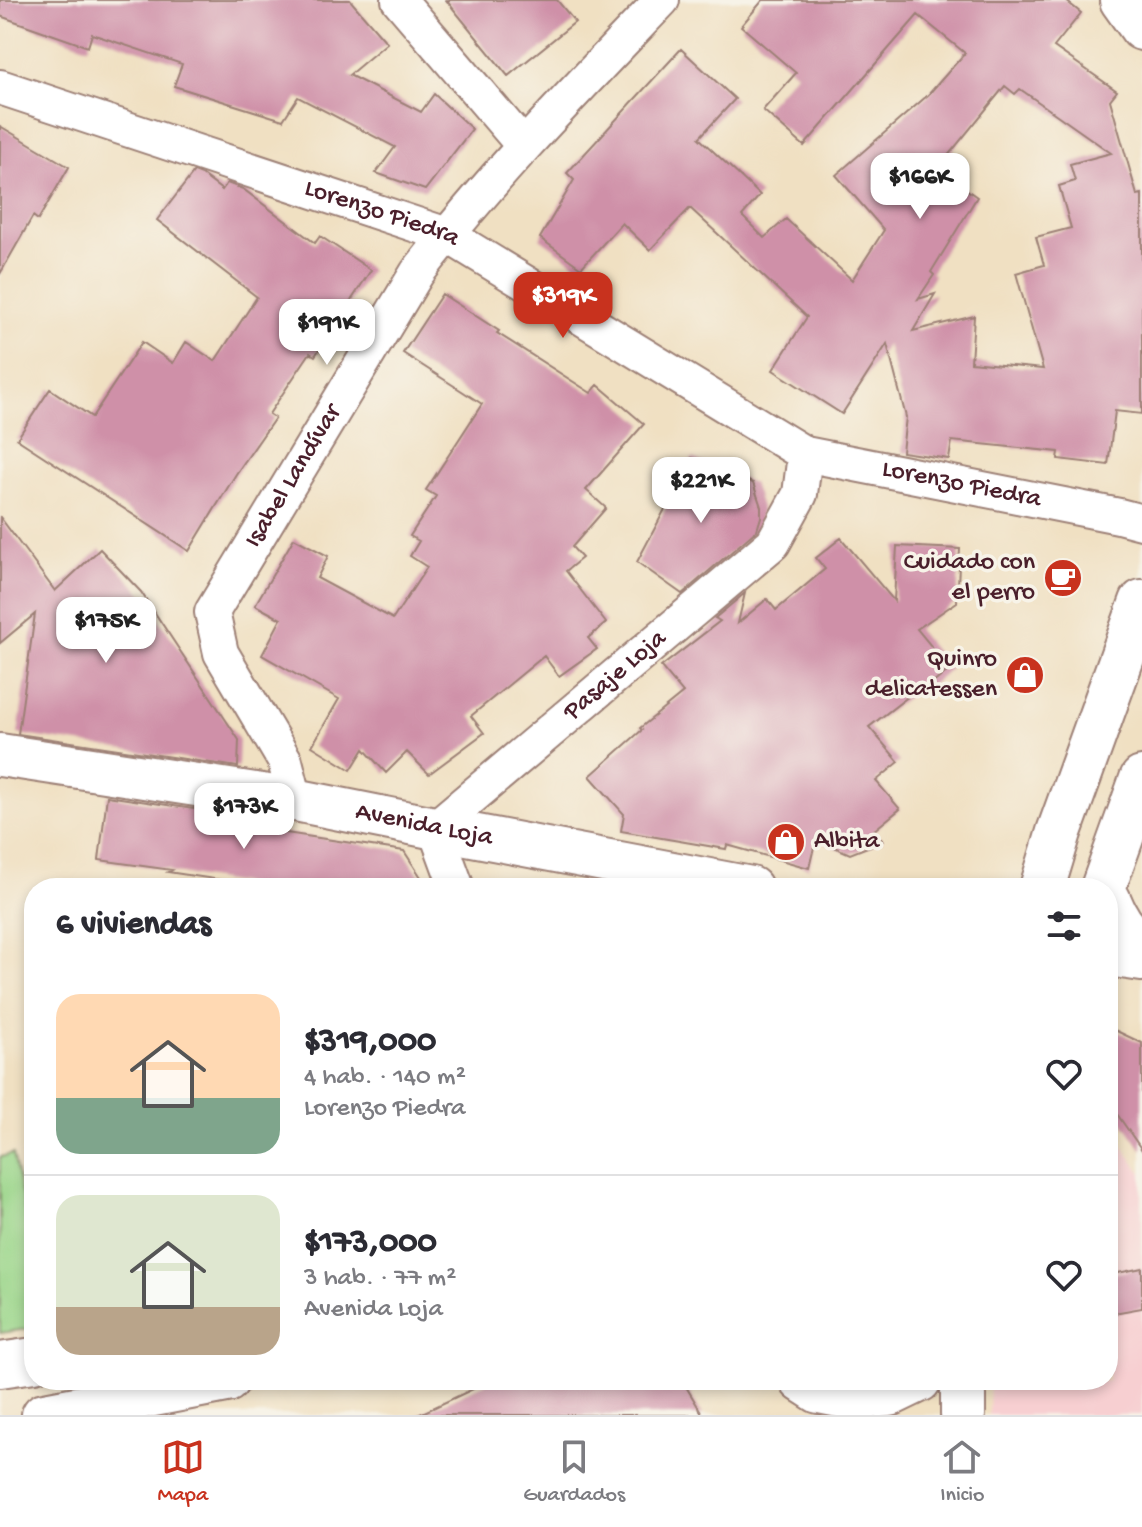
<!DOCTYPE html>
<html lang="es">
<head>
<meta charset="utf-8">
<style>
  body { margin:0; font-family:"Gochi Hand",sans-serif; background:#f7f7f7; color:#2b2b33; height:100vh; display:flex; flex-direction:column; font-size:30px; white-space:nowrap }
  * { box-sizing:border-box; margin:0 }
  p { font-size:26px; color:#7c7c81 }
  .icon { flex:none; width:44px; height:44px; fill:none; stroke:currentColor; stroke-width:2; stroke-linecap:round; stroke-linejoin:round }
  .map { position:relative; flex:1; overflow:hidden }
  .panel { position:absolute; left:24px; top:878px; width:1094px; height:512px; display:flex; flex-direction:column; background:#fff; border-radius:32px; box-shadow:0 4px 12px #0003 }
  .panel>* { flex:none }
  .price { position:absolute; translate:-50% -68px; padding:0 18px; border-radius:16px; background:#fff; color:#222; font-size:26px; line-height:52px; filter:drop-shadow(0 2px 4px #0008) }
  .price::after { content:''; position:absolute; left:50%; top:48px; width:24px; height:18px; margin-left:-12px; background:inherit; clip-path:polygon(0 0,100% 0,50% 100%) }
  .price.on { background:#c8321e; color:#fff }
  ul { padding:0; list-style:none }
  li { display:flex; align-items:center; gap:24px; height:200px; padding:0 32px }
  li+li { border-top:2px solid #e1e1e2 }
  li span { display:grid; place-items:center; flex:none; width:224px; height:160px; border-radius:24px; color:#555 }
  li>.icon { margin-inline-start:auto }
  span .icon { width:96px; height:96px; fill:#fffc; stroke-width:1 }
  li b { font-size:34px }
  h2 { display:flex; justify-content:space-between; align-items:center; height:96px; padding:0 32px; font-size:34px }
  .dock { display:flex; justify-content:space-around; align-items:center; height:112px; border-top:2px solid #e1e1e2; background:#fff; font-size:22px; color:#7c7c81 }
  .dock a { display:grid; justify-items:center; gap:4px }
  .dock .on { color:#c8321e }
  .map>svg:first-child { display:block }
</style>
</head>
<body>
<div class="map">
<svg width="1142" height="1415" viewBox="0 0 1142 1415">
  <rect width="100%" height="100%" fill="#f7f3e8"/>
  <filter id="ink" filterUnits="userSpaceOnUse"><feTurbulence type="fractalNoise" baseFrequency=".0125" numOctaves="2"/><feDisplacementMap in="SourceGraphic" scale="16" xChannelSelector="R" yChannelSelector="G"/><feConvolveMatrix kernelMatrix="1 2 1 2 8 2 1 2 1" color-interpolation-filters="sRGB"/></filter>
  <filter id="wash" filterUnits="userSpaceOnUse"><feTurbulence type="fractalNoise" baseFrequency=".006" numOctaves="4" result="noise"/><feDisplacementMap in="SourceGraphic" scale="32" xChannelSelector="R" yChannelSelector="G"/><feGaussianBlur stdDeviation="1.8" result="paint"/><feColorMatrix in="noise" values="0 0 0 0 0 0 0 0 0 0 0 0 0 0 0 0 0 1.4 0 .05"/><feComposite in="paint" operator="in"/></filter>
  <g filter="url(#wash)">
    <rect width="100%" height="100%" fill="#f0e0c2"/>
    <path fill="#f7cfd1" d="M 1115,1136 L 1142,1173 L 1142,1415 L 989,1415 L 990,1380 L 1108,1380 L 1108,1141 Z"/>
    <path fill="#9ad589" stroke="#727a5a" stroke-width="2" d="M 13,1154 L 34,1257 L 34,1328 L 0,1333 L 0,1157 Z"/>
    <g id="blocks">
      <path fill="#cf90a8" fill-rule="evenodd" d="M 0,0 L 350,0 L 387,43 L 349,75 L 421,112 L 434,94 L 472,129 L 425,190 L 376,173 L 395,147 L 298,97 L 283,120 L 174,86 L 182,64 L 92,34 L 88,47 L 0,16 Z
        M 446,0 L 557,0 L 575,22 L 508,76 Z
        M 763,0 L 1065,0 L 1081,13 L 1054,47 L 1117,91 L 1110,100 L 1137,195 L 1142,194 L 1142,414 L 1115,411 L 1108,465 L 1058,459 L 1059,452 L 952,441 L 949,459 L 902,452 L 906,417 L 887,344 L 842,414 L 773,370 L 807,317 L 690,208 L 650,250 L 622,223 L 581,268 L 540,238 L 574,180 L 567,173 L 681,49 L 735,99 L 699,138 L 760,195 L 742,216 L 764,238 L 786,219 L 852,280 L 884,230 L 836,175 L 928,95 L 965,53 L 918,15 L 804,146 L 763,110 L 796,73 L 741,26 ZM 1005,86 L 1015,94 L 1020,89 L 1111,153 L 1070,164 L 1075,181 L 1059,186 L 1071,228 L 1036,237 L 1044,265 L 1016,273 L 1043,369 L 971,362 L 974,316 L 913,331 L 935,294 L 918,299 L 934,275 L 931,272 L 977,197 L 937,169 Z
        M 0,126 L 69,167 L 38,220 L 33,216 L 0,274 Z
        M 194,172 L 202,175 L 222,190 L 227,183 L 243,189 L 315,243 L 320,236 L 371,270 L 315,356 L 310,353 L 269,414 L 275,418 L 236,474 L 189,551 L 17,439 L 50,389 L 92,417 L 142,342 L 173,363 L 186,342 L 215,361 L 257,297 L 157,220 Z
        M 442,294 L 499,331 L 497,333 L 591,393 L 598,385 L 644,424 L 586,490 L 606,508 L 572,547 L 582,558 L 566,571 L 606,623 L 588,638 L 597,649 L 559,676 L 544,656 L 471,716 L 484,733 L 429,774 L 407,752 L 386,773 L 364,749 L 351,770 L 312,746 L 339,699 L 262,655 L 281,619 L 255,605 L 294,538 L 328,556 L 317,578 L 393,619 L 427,567 L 410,556 L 419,541 L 410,536 L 436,496 L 426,490 L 482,404 L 403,353 Z
        M 692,458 L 753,483 L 761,507 L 761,517 L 757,530 L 682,594 L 637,562 Z
        M 0,517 L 55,591 L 100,549 L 141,592 L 239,740 L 238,767 L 18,734 L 35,614 L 0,643 Z
        M 841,538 L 894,601 L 897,546 L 960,549 L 957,602 L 917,629 L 950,669 L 921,693 L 918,689 L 869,727 L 899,762 L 876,781 L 900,809 L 873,831 L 883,841 L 850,854 L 816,839 L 809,868 L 727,845 L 726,849 L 621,831 L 624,814 L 590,776 L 642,730 L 640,728 L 683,693 L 661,667 L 720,621 L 715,618 L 745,593 L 738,623 L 767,599 L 776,610 L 825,569 L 816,558 Z
        M 107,796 L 234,815 L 234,825 L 404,851 L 428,888 L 273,888 L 168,872 L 172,870 L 99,860 Z
        M 1108,1027 L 1142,1043 L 1142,1150 L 1108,1101 Z
        M 1142,1268 L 1142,1308 L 1108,1314 L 1108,1275 Z
        M 492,1380 L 682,1380 L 703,1415 L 418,1415 Z"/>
    </g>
  </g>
  <g filter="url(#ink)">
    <use href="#blocks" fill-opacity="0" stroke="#9d8076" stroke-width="2"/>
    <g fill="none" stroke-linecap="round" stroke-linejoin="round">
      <defs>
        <g id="minor">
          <path d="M 399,0 L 523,145"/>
          <path id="s1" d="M 0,87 L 447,235 L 805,454 L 1119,516 L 1142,522"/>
          <path id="s2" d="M 295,800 L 285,761 L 221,653 L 212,612 L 417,273 C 492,176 577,89 662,0"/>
          <path id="s3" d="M 457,888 L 435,828 L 773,543 L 800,494 L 805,454"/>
        </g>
        <g id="tertiary">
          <path id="s4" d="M 0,755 L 295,800 L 435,828 L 751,888"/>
          <path d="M 1108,955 L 1142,960"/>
        </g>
        <path id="secondary" d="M 1122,0 L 1142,28
          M 1042,888 L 1059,832 L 1142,602
          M 1103,888 L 1142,779
          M 1108,899 C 1115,917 1125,934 1142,945
          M 0,1365 L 34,1360
          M 802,1380 L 819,1391 L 854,1398 L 890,1394 L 919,1380
          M 963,1380 L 963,1415
          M 44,1415 L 227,1380"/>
      </defs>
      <use href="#minor" stroke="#9d8076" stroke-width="38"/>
      <use href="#tertiary" stroke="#9d8076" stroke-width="46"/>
      <use href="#secondary" stroke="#9d8076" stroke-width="48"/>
      <use href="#minor" stroke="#fff" stroke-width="34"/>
      <use href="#tertiary" stroke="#fff" stroke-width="42"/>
      <use href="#secondary" stroke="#fff" stroke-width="44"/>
    </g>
  </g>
  <defs>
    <symbol id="cafe-disc" viewBox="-11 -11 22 22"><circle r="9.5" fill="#c8321e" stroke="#f7f3e8"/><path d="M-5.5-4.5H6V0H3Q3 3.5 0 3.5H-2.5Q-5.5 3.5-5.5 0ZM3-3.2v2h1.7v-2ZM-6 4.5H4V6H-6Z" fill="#fff"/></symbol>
    <symbol id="shop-disc" viewBox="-11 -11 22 22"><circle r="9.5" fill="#c8321e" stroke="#f7f3e8"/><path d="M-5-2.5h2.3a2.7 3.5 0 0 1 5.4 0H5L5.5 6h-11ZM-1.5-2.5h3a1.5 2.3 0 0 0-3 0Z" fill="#fff"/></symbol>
  </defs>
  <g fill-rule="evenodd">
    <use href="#cafe-disc" x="1041" y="556" width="44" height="44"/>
    <use href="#shop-disc" x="1003" y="653" width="44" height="44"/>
    <use href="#shop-disc" x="764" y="820" width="44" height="44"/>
  </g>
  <g text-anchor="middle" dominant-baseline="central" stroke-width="7" stroke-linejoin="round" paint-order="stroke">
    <g font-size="26" fill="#4a1f2b" stroke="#f7f3e8">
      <text stroke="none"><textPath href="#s1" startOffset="402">Lorenzo Piedra</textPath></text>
      <text stroke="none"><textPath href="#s2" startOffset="366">Isabel Landívar</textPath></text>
      <text stroke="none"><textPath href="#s1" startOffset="1050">Lorenzo Piedra</textPath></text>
      <text stroke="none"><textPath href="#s3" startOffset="300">Pasaje Loja</textPath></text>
      <text stroke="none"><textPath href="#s4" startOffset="430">Avenida Loja</textPath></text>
    </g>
    <g font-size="26" fill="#4a1f2b" stroke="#f7f3e8" text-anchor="end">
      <text x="1035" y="563">Cuidado con<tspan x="1035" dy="30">el perro</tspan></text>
      <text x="997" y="660">Quinro<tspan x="997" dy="30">delicatessen</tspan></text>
      <text x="814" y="842" text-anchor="start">Albita</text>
    </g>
  </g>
</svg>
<b class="price" style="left:920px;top:221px">$166K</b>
<b class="price on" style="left:563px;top:340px">$319K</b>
<b class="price" style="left:327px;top:367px">$191K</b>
<b class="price" style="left:701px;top:525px">$221K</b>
<b class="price" style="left:106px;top:665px">$175K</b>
<b class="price" style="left:244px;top:851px">$173K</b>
<section class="panel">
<h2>6 viviendas<svg class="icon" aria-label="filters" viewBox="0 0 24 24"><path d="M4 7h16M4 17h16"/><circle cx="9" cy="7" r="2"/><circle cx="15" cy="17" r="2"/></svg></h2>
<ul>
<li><span style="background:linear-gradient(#ffd9b3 65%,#7fa58c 0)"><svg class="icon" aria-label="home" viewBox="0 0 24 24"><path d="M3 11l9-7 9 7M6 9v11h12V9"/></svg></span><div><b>$319,000</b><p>4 hab. · 140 m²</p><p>Lorenzo Piedra</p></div><svg class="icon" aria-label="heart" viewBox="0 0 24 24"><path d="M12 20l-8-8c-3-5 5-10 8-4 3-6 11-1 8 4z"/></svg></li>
<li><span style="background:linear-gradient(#dfe7d0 70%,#b9a48a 0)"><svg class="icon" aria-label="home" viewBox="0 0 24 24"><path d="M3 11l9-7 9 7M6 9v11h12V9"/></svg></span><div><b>$173,000</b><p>3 hab. · 77 m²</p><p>Avenida Loja</p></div><svg class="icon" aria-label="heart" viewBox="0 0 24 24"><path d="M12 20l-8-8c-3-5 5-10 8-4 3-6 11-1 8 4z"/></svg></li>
</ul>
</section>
</div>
<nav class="dock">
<a class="on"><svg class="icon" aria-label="map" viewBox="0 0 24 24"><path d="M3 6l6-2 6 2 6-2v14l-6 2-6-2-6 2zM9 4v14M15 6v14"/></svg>Mapa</a>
<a><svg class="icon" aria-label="saved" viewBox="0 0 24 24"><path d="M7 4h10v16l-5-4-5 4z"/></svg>Guardados</a>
<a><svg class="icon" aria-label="home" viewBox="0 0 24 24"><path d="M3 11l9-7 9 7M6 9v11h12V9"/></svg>Inicio</a>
</nav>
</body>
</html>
